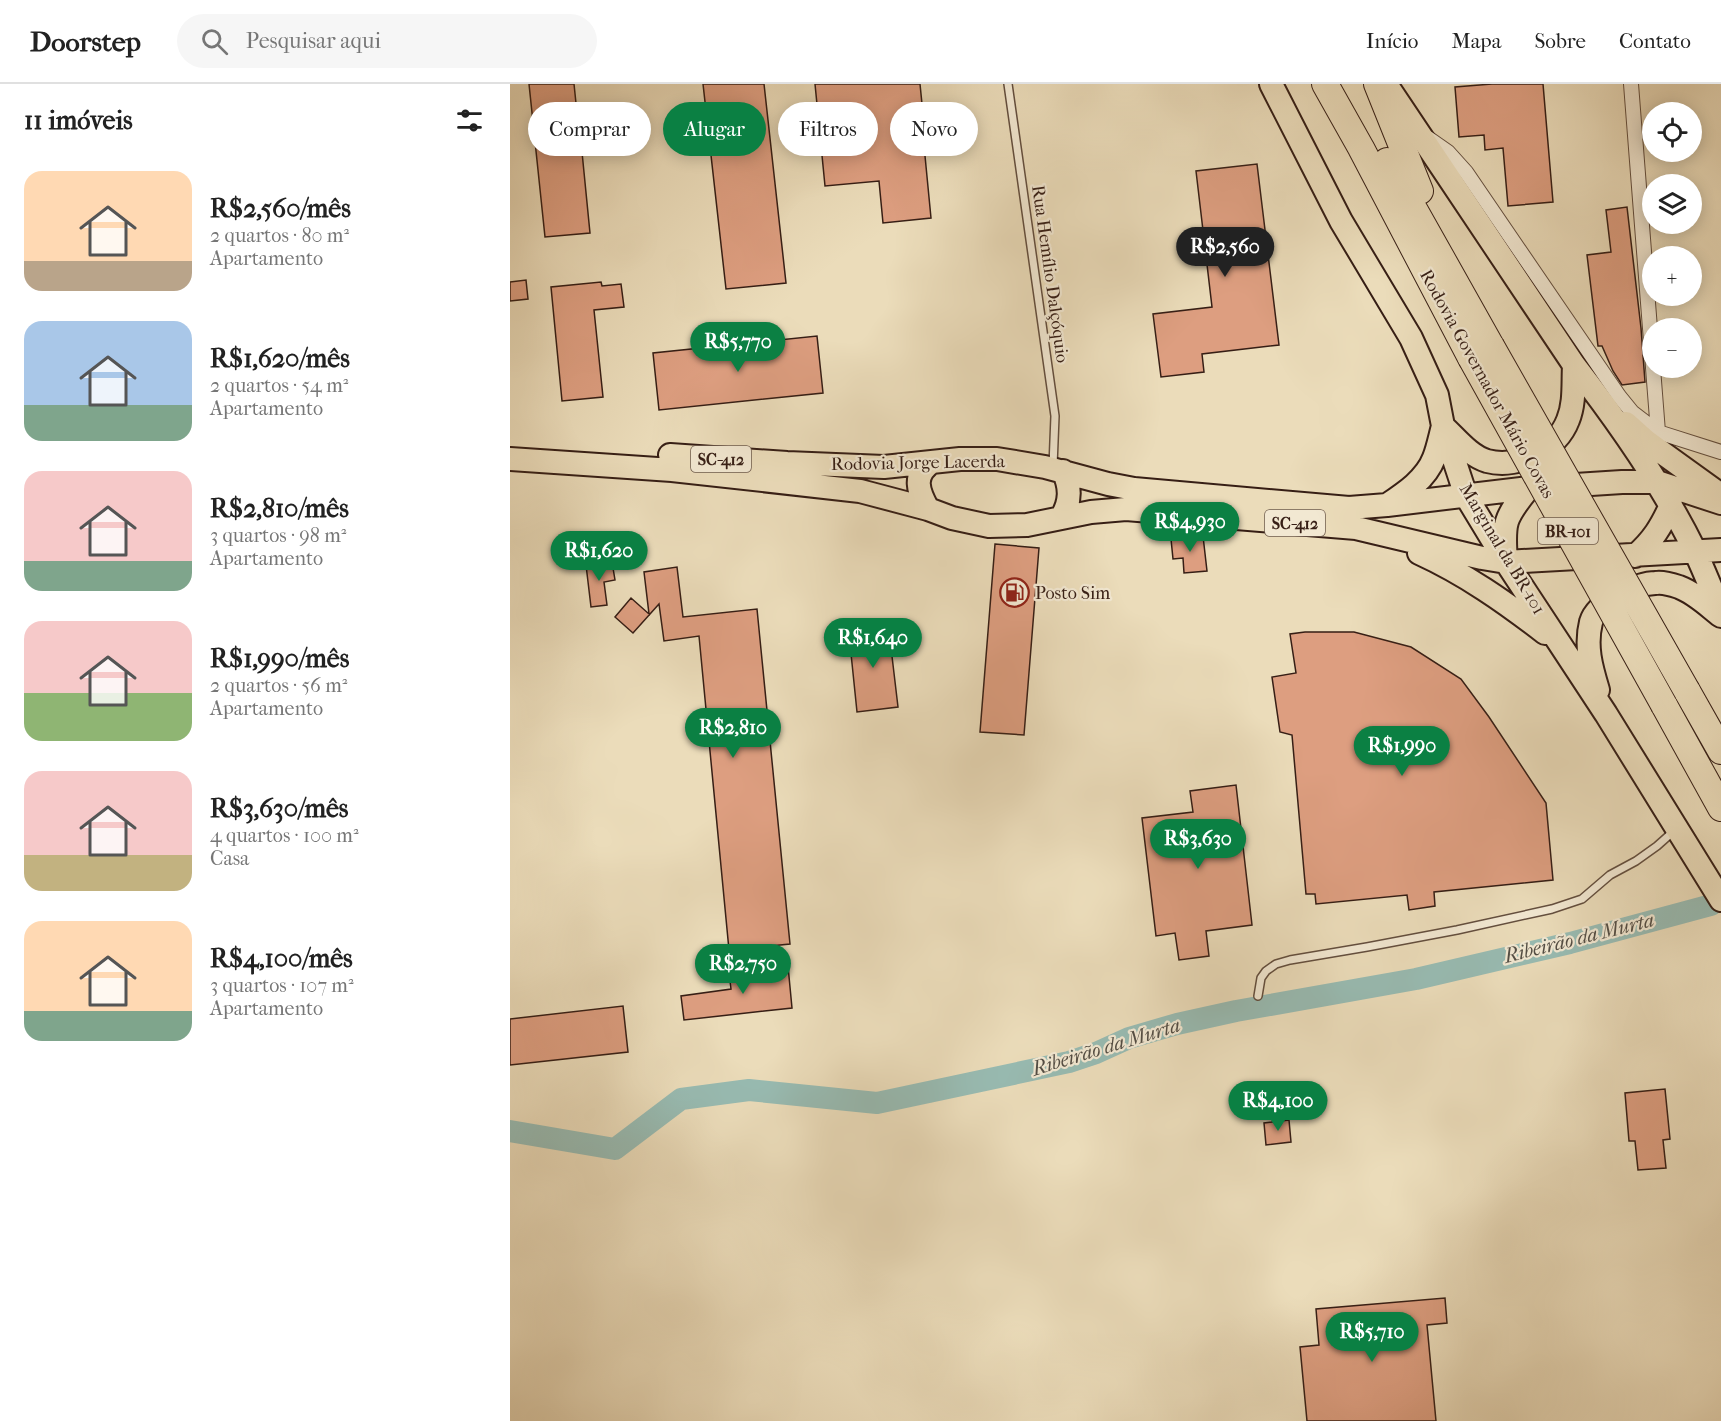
<!DOCTYPE html>
<html lang="pt">
<head>
<meta charset="utf-8">
<style>
  body { margin:0; font-family:"IM FELL French Canon",serif; background:#f6f6f6; color:#222; height:100vh; display:flex; flex-direction:column; font-size:22px; white-space:nowrap }
  * { box-sizing:border-box; margin:0 }
  p { font-size:20px; color:#767676 }
  .icon { flex:none; width:33px; height:33px; fill:none; stroke:currentColor; stroke-width:2; stroke-linecap:round; stroke-linejoin:round }
  .map { position:relative; flex:1; overflow:hidden }
  .drawer { display:flex; flex-direction:column; background:#fff; width:510px }
  .drawer>* { flex:none }
  .banner { position:absolute; left:18px; top:18px; width:570px; height:54px; display:flex; gap:12px }
  .buttons { position:absolute; left:1132px; top:18px; display:grid; gap:12px }
  .buttons a { display:grid; place-items:center; width:60px; height:60px; border-radius:50%; background:#fff; box-shadow:0 3px 15px #0003; font-size:30px }
  .price { position:absolute; translate:-50% -51px; padding:0 14px; border-radius:21px; background:#0b8043; color:#fff; font-size:20px; line-height:39px; filter:drop-shadow(0 2px 3px #0008) }
  .price::after { content:''; position:absolute; left:50%; top:36px; width:18px; height:14px; margin-left:-9px; background:inherit; clip-path:polygon(0 0,100% 0,50% 100%) }
  .price.active { background:#222; color:#fff }
  ul { padding:0; list-style:none }
  li { display:flex; align-items:center; gap:18px; height:150px; padding:0 24px }
  li span { display:grid; place-items:center; flex:none; width:168px; height:120px; border-radius:18px; color:#555 }
  li>.icon { margin-inline-start:auto }
  span .icon { width:72px; height:72px; fill:#fffc; stroke-width:1 }
  li b { font-size:26px }
  h2 { display:flex; justify-content:space-between; align-items:center; height:72px; padding:0 24px; font-size:26px }
  .tag { padding:0 21px; border-radius:27px; background:#fff; box-shadow:0 3px 15px #0003; font-size:21px; line-height:54px }
  .tag.active { background:#0b8043; color:#fff }
  header { display:flex; align-items:center; gap:36px; box-sizing:border-box; height:84px; padding:0 30px; background:#fff; border-bottom:2px solid #e0e0e0 }
  header strong { font-size:28px }
  nav { display:flex; gap:33px; margin-inline-start:auto; font-size:21px }
  .search { width:420px; height:54px; background:#f6f6f6; display:flex; align-items:center; gap:15px; box-sizing:border-box; padding:0 21px; border-radius:33px; color:#767676; font-size:22px }
  main { display:flex; flex:1; min-height:0 }
  .map>svg:first-child { display:block }
</style>
</head>
<body>
<header>
<strong>Doorstep</strong>
<div class="search"><svg class="icon" aria-label="search" viewBox="0 0 24 24"><circle cx="10" cy="10" r="6"/><path d="M15 15l6 6"/></svg>Pesquisar aqui</div>
<nav><a>Início</a><a>Mapa</a><a>Sobre</a><a>Contato</a></nav>
</header>
<main>
<section class="drawer">
<h2>11 imóveis<svg class="icon" aria-label="filters" viewBox="0 0 24 24"><path d="M4 7h16M4 17h16"/><circle cx="9" cy="7" r="2"/><circle cx="15" cy="17" r="2"/></svg></h2>
<ul>
<li><span style="background:linear-gradient(#ffd9b3 75%,#b9a48a 0)"><svg class="icon" aria-label="home" viewBox="0 0 24 24"><path d="M3 11l9-7 9 7M6 9v11h12V9"/></svg></span><div><b>R$2,560/mês</b><p>2 quartos · 80 m²</p><p>Apartamento</p></div></li>
<li><span style="background:linear-gradient(#a9c7e8 70%,#7fa58c 0)"><svg class="icon" aria-label="home" viewBox="0 0 24 24"><path d="M3 11l9-7 9 7M6 9v11h12V9"/></svg></span><div><b>R$1,620/mês</b><p>2 quartos · 54 m²</p><p>Apartamento</p></div></li>
<li><span style="background:linear-gradient(#f6c9c9 75%,#7fa58c 0)"><svg class="icon" aria-label="home" viewBox="0 0 24 24"><path d="M3 11l9-7 9 7M6 9v11h12V9"/></svg></span><div><b>R$2,810/mês</b><p>3 quartos · 98 m²</p><p>Apartamento</p></div></li>
<li><span style="background:linear-gradient(#f6c9c9 60%,#8fb573 0)"><svg class="icon" aria-label="home" viewBox="0 0 24 24"><path d="M3 11l9-7 9 7M6 9v11h12V9"/></svg></span><div><b>R$1,990/mês</b><p>2 quartos · 56 m²</p><p>Apartamento</p></div></li>
<li><span style="background:linear-gradient(#f6c9c9 70%,#c2b280 0)"><svg class="icon" aria-label="home" viewBox="0 0 24 24"><path d="M3 11l9-7 9 7M6 9v11h12V9"/></svg></span><div><b>R$3,630/mês</b><p>4 quartos · 100 m²</p><p>Casa</p></div></li>
<li><span style="background:linear-gradient(#ffd9b3 75%,#7fa58c 0)"><svg class="icon" aria-label="home" viewBox="0 0 24 24"><path d="M3 11l9-7 9 7M6 9v11h12V9"/></svg></span><div><b>R$4,100/mês</b><p>3 quartos · 107 m²</p><p>Apartamento</p></div></li>
</ul>
</section>
<div class="map">
<svg width="1211" height="1337" viewBox="0 0 1211 1337">
  <rect width="100%" height="100%" fill="#ebdcba"/>
  <filter id="stains"><feTurbulence type="fractalNoise" baseFrequency=".00333" numOctaves="4"/><feColorMatrix values="0 0 0 0 .2 0 0 0 0 .09 0 0 0 0 .02 0 0 0 .5 -.17"/></filter>
  <radialGradient id="worn" r=".72"><stop offset=".6" stop-color="#630" stop-opacity="0"/><stop offset="1" stop-color="#630" stop-opacity=".3"/></radialGradient>
  <g fill="none" stroke-linecap="round" stroke-linejoin="round">
    <path stroke="#98bbb2" stroke-width="22" d="M 0,1047 L 105,1065 L 171,1015 L 239,1006 L 367,1019 L 559,978 L 586,969 L 619,954 L 667,940 L 726,927 L 906,895 L 1060,859 L 1201,821"/>
  </g>
  <path fill="#dd9e80" stroke="#361e15" stroke-width="1.5" d="M 19,0 L 64,0 L 70,58 L 95,55 L 96,66 L 72,68 L 80,149 L 35,153 Z
    M 193,0 L 254,0 L 276,199 L 216,205 Z
    M 305,0 L 410,0 L 412,20 L 410,20 L 421,134 L 373,139 L 369,97 L 315,102 Z
    M 982,0 L 1033,0 L 1043,118 L 998,122 L 993,64 L 975,66 L 974,51 L 949,53 L 945,3 Z
    M 747,80 L 769,261 L 692,270 L 694,288 L 651,293 L 643,230 L 702,223 L 686,87 Z
    M 1117,123 L 1131,244 L 1135,298 L 1112,301 L 1103,287 L 1092,262 L 1088,262 L 1077,171 L 1101,168 L 1096,126 Z
    M 16,196 L 18,215 L 0,217 L 0,198 Z
    M 91,198 L 92,202 L 111,200 L 114,223 L 84,226 L 93,313 L 52,317 L 41,203 Z
    M 307,252 L 313,309 L 149,326 L 143,269 Z
    M 693,452 L 697,487 L 674,489 L 673,474 L 663,475 L 661,455 Z
    M 485,460 L 529,464 L 514,651 L 470,648 Z
    M 102,478 L 105,496 L 94,498 L 97,521 L 81,523 L 76,481 Z
    M 167,483 L 173,533 L 247,525 L 280,860 L 219,866 L 189,552 L 154,557 L 149,520 L 123,549 L 105,533 L 121,514 L 139,530 L 134,488 Z
    M 363,536 L 364,548 L 379,547 L 388,623 L 347,628 L 339,550 L 352,549 L 351,537 Z
    M 795,548 L 844,548 L 901,563 L 951,595 L 979,633 L 1036,719 L 1043,796 L 924,808 L 925,822 L 899,826 L 897,811 L 806,820 L 805,810 L 796,810 L 782,651 L 770,648 L 762,593 L 786,589 L 780,550 Z
    M 726,701 L 742,841 L 696,847 L 699,872 L 669,876 L 665,849 L 646,852 L 632,734 L 683,728 L 680,707 Z
    M 278,882 L 282,924 L 174,936 L 171,912 L 221,905 L 219,889 Z
    M 113,922 L 118,968 L 0,981 L 0,935 Z
    M 1155,1005 L 1160,1055 L 1153,1056 L 1156,1084 L 1128,1086 L 1125,1057 L 1119,1057 L 1115,1009 Z
    M 779,1036 L 781,1058 L 756,1061 L 754,1039 Z
    M 935,1214 L 937,1239 L 917,1241 L 926,1337 L 797,1337 L 790,1263 L 809,1261 L 806,1225 Z"/>
  <g fill="none" stroke-linecap="round" stroke-linejoin="round">
    <defs>
      <path id="service" d="M 498,0 L 545,332 L 543,382
        M 748,912 L 751,894 L 756,887 L 766,880 L 780,876 L 857,863 L 947,846 L 1042,825 L 1072,815 L 1100,791 L 1126,777 L 1147,762 L 1165,746"/>
      <path id="minor" d="M 1121,0 L 1143,283
        M 918,54 L 938,68 L 956,88 L 1109,312 L 1122,328 L 1148,348 L 1211,368
        M 1143,284 L 1148,348"/>
      <path id="primary" d="M 761,0 L 831,137 L 901,254 L 927,311 L 933,342 L 956,412 L 996,478 L 1096,630 L 1211,816
        M 876,0 L 1064,281 C 1109,339 1152,400 1184,465 C 1194,486 1202,507 1211,528
        M 1116,339 L 1136,357 L 1211,411
        M 934,343 C 947,355 960,372 977,377 C 1008,385 1047,365 1058,336 C 1065,319 1063,300 1064,281
        M 160,371 L 277,379 L 374,383 L 450,375 L 487,375 L 535,383 L 598,400 L 624,405 L 839,424 L 877,421 L 1019,404 L 1112,398 L 1147,398 L 1211,419
        M 0,375 L 162,386 L 350,407 L 418,425 L 442,434 L 479,442 L 517,441 L 581,428 L 616,425 L 846,444 L 972,474 L 996,478 L 1211,466
        M 877,421 C 895,409 916,395 924,374 C 928,364 930,353 933,342
        M 418,425 C 408,407 402,391 422,378
        M 551,434 C 561,418 561,403 553,387
        M 909,469 C 955,490 995,518 1035,549
        M 1125,472 C 1143,456 1151,443 1161,421
        M 996,477 C 993,439 994,434 1019,404
        M 1088,606 C 1081,583 1075,562 1081,538 C 1087,518 1127,499 1146,499 C 1153,498 1163,501 1169,503 C 1185,509 1198,522 1211,532"/>
      <path id="motorway" d="M 815,0 L 851,64 L 961,274
        M 867,0 L 910,107
        M 877,77 L 981,262
        M 1177,607 L 1211,667
        M 1154,621 L 1211,724"/>
    </defs>
    <use href="#service" stroke="#634e3e" stroke-width="10"/>
    <use href="#minor" stroke="#634e3e" stroke-width="16"/>
    <use href="#primary" stroke="#361e15" stroke-width="26"/>
    <use href="#motorway" stroke="#361e15" stroke-width="28"/>
    <use href="#service" stroke="#f2e8d2" stroke-width="7"/>
    <use href="#minor" stroke="#f2e8d2" stroke-width="14"/>
    <use href="#primary" stroke="#ebdcba" stroke-width="22"/>
    <use href="#motorway" stroke="#ebdcba" stroke-width="26"/>
    <defs>
      <path id="motorway-bridge" d="M 981,262 L 1177,607
        M 961,274 L 1154,621"/>
    </defs>
    <use href="#motorway-bridge" stroke="#361e15" stroke-width="28" stroke-linecap="butt"/>
    <use href="#motorway-bridge" stroke="#ebdcba" stroke-width="26"/>
  </g>
  <defs>
    <symbol id="fuel-ring" viewBox="-11 -11 22 22"><circle r="9.5" fill="#f2e8d2" stroke="#8f2418" stroke-width="1.5"/><path d="M-5.5-6h7V0h2V4h1.3V-2.5L3-4.5l.8-.8L6-3V5H2.5V1h-1V6h-7ZM-4.2-4.7v3.2H.2V-4.7Z" fill="#8f2418"/></symbol>
  </defs>
  <g fill-rule="evenodd">
    <use href="#fuel-ring" x="488" y="492" width="33" height="33"/>
  </g>
  <g text-anchor="middle" dominant-baseline="central" stroke-width="4.5" stroke-linejoin="round" paint-order="stroke">
    <g fill="#f2e8d2" stroke="#6e5b4e" stroke-width="1.5">
      <rect x="181" y="362" width="60" height="26" rx="4.5"/>
      <rect x="755" y="426" width="60" height="26" rx="4.5"/>
      <rect x="1028" y="434" width="60" height="26" rx="4.5"/>
    </g>
    <g font-size="16" font-weight="bold" fill="#361e15">
      <text x="211" y="375">SC-412</text>
      <text x="785" y="439">SC-412</text>
      <text x="1058" y="447">BR-101</text>
    </g>
    <g font-size="18" fill="#361e15" stroke="#f2e8d2">
      <text transform="translate(540 190) rotate(82)">Rua Hemílio Dalçóquio</text>
      <text transform="translate(977 300) rotate(61)">Rodovia Governador Mário Covas</text>
      <text transform="translate(408 379) rotate(-1)">Rodovia Jorge Lacerda</text>
      <text transform="translate(992 465) rotate(59)">Marginal da BR-101</text>
    </g>
    <g font-size="18" fill="#361e15" stroke="#f2e8d2" text-anchor="start">
      <text x="525" y="509">Posto Sim</text>
    </g>
    <g font-size="20" font-style="italic" fill="#534d44" stroke="#f2e8d2">
      <text transform="translate(1069 854) rotate(-14)">Ribeirão da Murta</text>
      <text transform="translate(596 963) rotate(-17)">Ribeirão da Murta</text>
    </g>
  </g>
  <rect width="100%" height="100%" filter="url(#stains)"/>
  <rect width="100%" height="100%" fill="url(#worn)"/>
</svg>
<div class="buttons">
<a><svg class="icon" aria-label="locate" viewBox="0 0 24 24"><circle cx="12" cy="12" r="6"/><path d="M12 2v4M12 18v4M2 12h4M18 12h4"/></svg></a>
<a><svg class="icon" aria-label="layers" viewBox="0 0 24 24"><path d="M12 4l9 5-9 5-9-5zM3 14l9 5 9-5"/></svg></a>
<a>+</a>
<a>−</a>
</div>
<b class="price active" style="left:715px;top:194px">R$2,560</b>
<b class="price" style="left:228px;top:289px">R$5,770</b>
<b class="price" style="left:680px;top:469px">R$4,930</b>
<b class="price" style="left:89px;top:498px">R$1,620</b>
<b class="price" style="left:363px;top:585px">R$1,640</b>
<b class="price" style="left:223px;top:675px">R$2,810</b>
<b class="price" style="left:892px;top:693px">R$1,990</b>
<b class="price" style="left:688px;top:786px">R$3,630</b>
<b class="price" style="left:233px;top:911px">R$2,750</b>
<b class="price" style="left:768px;top:1048px">R$4,100</b>
<b class="price" style="left:862px;top:1279px">R$5,710</b>
<div class="banner">
<a class="tag">Comprar</a>
<a class="tag active">Alugar</a>
<a class="tag">Filtros</a>
<a class="tag">Novo</a>
</div>
</div>
</main>
</body>
</html>
